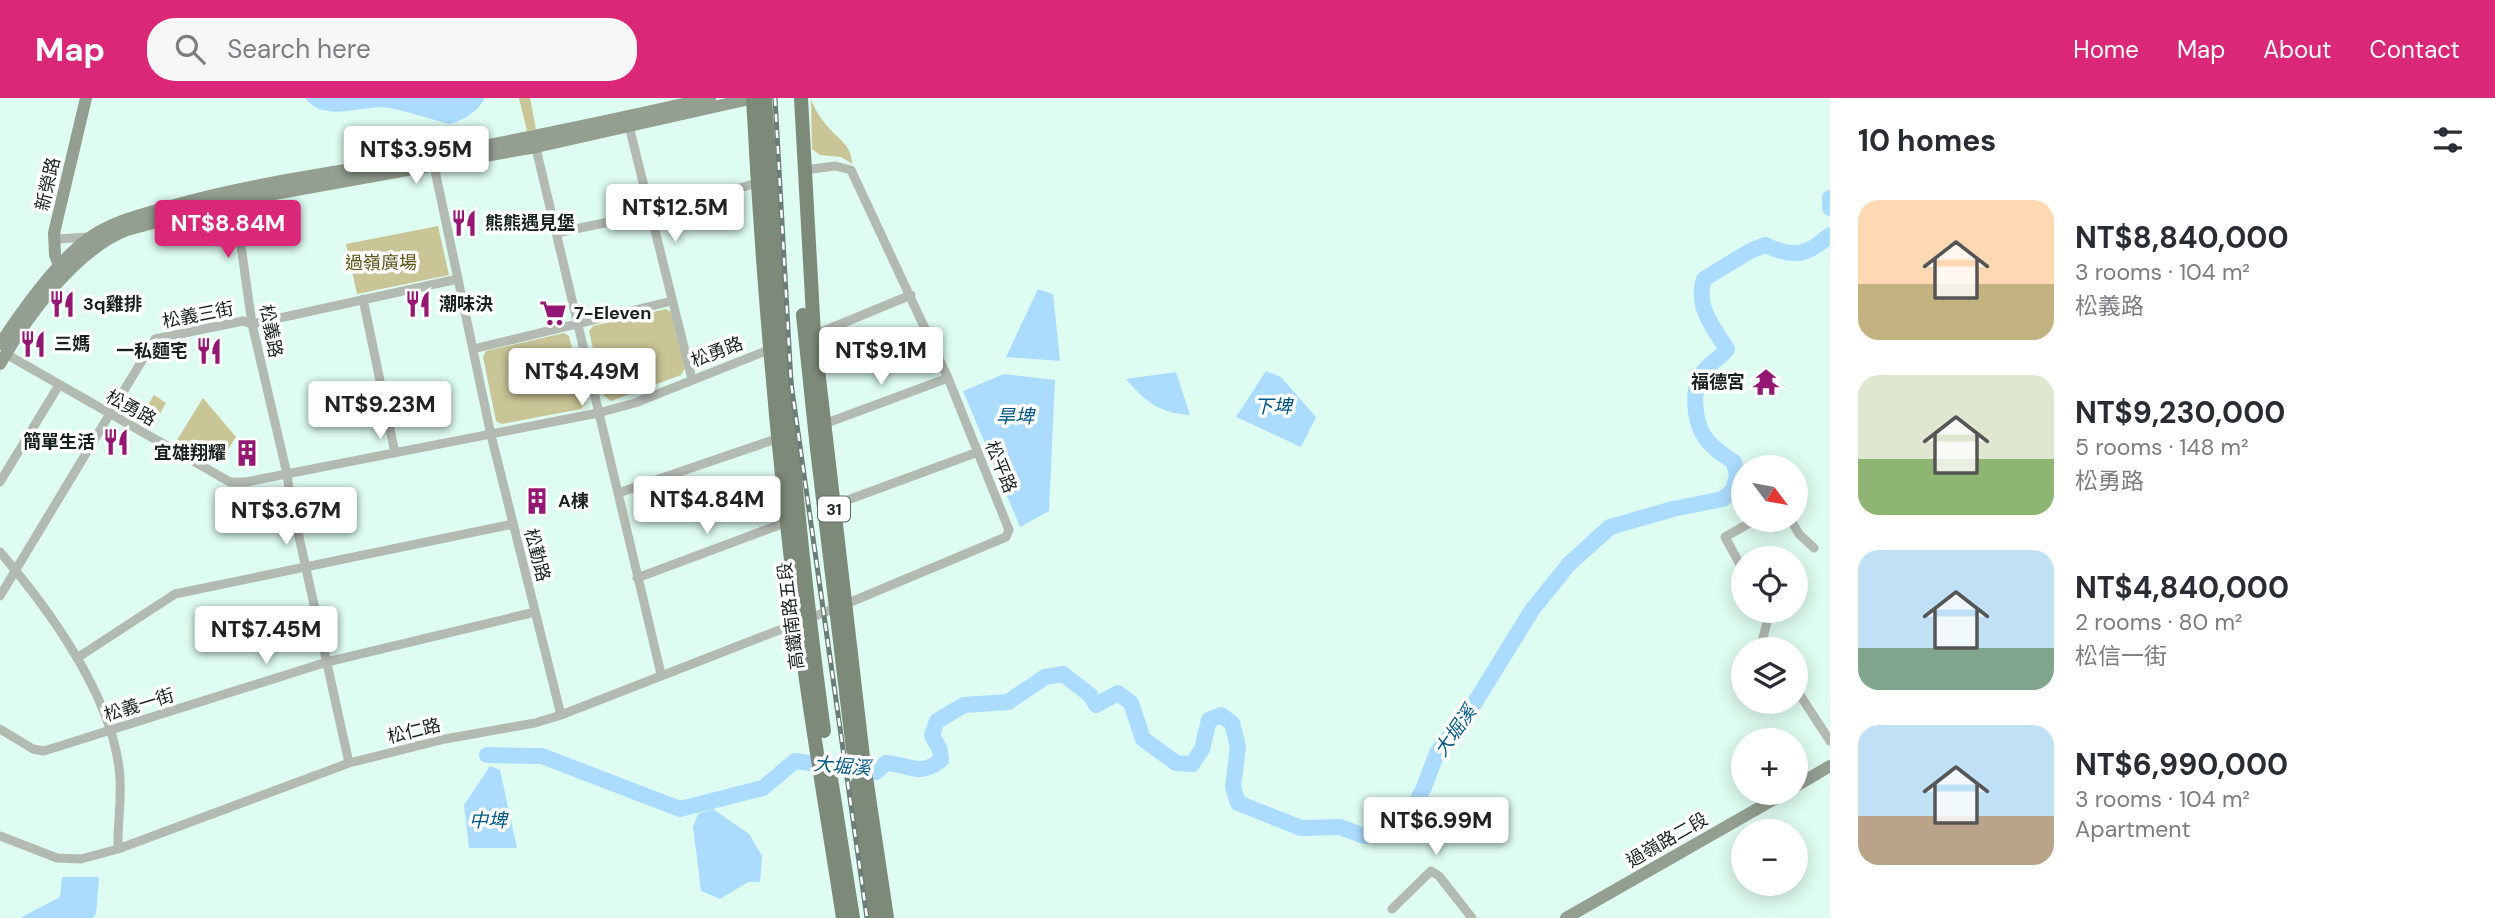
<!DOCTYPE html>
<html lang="en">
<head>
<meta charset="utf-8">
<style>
  body { margin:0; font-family:"DM Sans","Noto Sans TC",sans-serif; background:#f7f7f7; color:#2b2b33; height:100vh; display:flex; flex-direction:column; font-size:26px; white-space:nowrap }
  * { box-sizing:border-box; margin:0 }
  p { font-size:23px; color:#7c7c81 }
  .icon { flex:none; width:38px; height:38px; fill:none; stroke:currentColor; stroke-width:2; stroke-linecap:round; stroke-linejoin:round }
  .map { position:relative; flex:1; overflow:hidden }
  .sheet { display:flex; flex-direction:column; background:#fff; width:665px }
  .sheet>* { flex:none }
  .needle { width:46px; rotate:122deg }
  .fabs { position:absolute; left:1731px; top:357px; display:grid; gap:14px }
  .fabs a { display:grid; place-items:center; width:77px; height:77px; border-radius:50%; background:#fff; box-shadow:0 4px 18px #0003; font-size:35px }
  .price { position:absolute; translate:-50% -60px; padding:0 16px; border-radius:7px; background:#fff; color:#222; font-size:23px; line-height:46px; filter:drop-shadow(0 2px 4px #0008) }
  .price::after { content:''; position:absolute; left:50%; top:42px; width:21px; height:16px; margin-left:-10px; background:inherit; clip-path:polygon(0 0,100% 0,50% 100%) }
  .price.on { background:#db2777; color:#fff }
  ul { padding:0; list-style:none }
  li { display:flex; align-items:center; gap:21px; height:175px; padding:0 28px }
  li span { display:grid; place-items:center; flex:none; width:196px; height:140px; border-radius:21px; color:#555 }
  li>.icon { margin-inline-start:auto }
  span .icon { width:84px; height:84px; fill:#fffc; stroke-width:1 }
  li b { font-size:30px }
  h2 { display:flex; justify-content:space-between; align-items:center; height:84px; padding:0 28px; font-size:30px }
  header { display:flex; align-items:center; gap:42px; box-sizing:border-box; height:98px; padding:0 35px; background:#db2777; color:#fff }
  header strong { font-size:33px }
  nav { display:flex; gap:38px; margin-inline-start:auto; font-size:24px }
  .search { width:490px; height:63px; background:#f7f7f7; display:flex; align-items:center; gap:18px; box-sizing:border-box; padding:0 24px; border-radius:28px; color:#7c7c81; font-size:26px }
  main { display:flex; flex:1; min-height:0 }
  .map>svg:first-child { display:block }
</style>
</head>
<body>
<header>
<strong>Map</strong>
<div class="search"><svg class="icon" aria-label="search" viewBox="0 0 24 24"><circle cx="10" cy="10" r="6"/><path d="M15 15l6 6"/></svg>Search here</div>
<nav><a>Home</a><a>Map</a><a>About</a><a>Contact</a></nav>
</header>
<main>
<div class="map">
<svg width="1830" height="820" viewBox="0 0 1830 820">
  <rect width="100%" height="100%" fill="#defcf1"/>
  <path fill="#c9c596" d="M 519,0 L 530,0 L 536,31 L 527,33 Z
    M 811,2 C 815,11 820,20 827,28 C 838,41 852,47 852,66 L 841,59 L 820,57 L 812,51 Z
    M 438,128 L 449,177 L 357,196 L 346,146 Z
    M 666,211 L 671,214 L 685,270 L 681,277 L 611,303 L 604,298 L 589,233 L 593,228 Z
    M 564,235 L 569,238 L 586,305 L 581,311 L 502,326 L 496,323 L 483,259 L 486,253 Z
    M 154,297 L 166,305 L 153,328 L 139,321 Z
    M 203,300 L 236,339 L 219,366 L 177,342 Z"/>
  <path fill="#abdcff" d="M 305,0 L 485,0 C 478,13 463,23 449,26 C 430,21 410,14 390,10 C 362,5 326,27 305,0 Z
    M 1038,191 L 1053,196 L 1060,263 L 1006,259 Z
    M 1266,273 L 1281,279 L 1316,319 L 1301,349 L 1236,319 Z
    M 1176,274 L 1190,317 C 1159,315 1146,304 1126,281 Z
    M 1004,276 L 1055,282 L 1049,413 L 1020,429 L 963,293 Z
    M 490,668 L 500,672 L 517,750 L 469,750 L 464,707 Z
    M 713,711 L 749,736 L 762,758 L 760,784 L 748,784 L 720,801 L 701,793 L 693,729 L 698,716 Z
    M 62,779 L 99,779 L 96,815 L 93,820 L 20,820 L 60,799 Z"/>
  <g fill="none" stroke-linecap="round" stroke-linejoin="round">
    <path stroke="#abdcff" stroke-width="16" d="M 1830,100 L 1830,110
      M 487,657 L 542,658 L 680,711 L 763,690 L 795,663 L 876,674 L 886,665 C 910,666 918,680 941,662 L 940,652 L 932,637 L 937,623 L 964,607 L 1008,604 L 1045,579 L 1063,576 L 1090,597 L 1096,607 L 1118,595 L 1131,605 L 1143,641 L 1176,665 L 1192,666 L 1202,651 L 1209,622 L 1221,617 L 1232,625 L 1238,649 L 1233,689 L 1238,705 L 1301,730 L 1340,729 L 1364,738 L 1392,733 L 1411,715 L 1424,689 L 1437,655 L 1474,606 L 1532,512 L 1569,466 L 1610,429 L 1673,411 L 1723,401 L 1733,392 L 1737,378 L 1734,364 C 1723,357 1711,349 1704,338 C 1694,322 1691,290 1703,274 C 1709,265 1721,260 1727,251 C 1713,230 1695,207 1704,181 L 1750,153 L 1765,147 C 1793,160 1807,158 1830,137"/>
    <path stroke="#b3bab1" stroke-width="9" d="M 628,24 L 692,281
      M 535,46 L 661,576
      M 433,63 L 491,337 L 561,617
      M 234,98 L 252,226 L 287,376 L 290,398 L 349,665
      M 54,135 L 59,141 L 88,139
      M 556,135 L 652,115 L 757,85
      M 363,201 L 395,355
      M 814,237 L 911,197
      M 473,251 L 672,203
      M 6,256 L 230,384 L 246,384 L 598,315 L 635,305 L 771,251
      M 824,326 L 948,280
      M 0,384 L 59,287
      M 618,395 L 779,340
      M 834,407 L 978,354
      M 1791,422 L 1799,436 L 1814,450
      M 0,454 C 48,510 110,595 119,670 C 123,697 117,724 118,751
      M 1743,472 L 1725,439 L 1755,422
      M 637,480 L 787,424
      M 0,498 L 155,241 L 243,223 L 252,226 L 458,181
      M 1764,513 L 1768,520 L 1763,540 L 1769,551
      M 77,560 L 175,496 L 513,426
      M 1796,591 L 1830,643
      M 0,631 L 33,651 L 44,653 L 327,564 L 535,514
      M 0,738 L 57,760 L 81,761 L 118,751 L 349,665 L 445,641 L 535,625 L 561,617 L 846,506 L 1006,439 L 1009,432 L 948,280 L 851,72 L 835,68 L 804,72
      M 1392,811 L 1431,773 L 1439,778 L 1472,820"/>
    <path stroke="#949e91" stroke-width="12" d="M 61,173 L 55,157 L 54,135 L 86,0
      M 0,246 C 23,211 58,161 92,138 C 116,122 144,116 171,108 C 256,84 344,73 430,58 C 524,41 617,21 710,0
      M 0,266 C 27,219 75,152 127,132 L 235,103 L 536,49 L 754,0
      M 1796,688 L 1830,668
      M 1566,820 L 1785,695"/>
    <path stroke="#7e8a79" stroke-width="14" d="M 753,0 C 762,174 777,349 798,522 C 810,621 828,721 843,820
      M 765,0 C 780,211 795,423 824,633
      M 801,0 L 814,237 L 863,659 L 887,820
      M 803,217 L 817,351 L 853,652
      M 830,674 L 853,820
      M 857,686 L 876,820"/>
    <defs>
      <path id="rail" d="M 775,0 L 791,285 L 867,820"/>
    </defs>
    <use href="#rail" stroke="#6a7d76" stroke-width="5"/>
    <use href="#rail" stroke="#fff" stroke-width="2.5" stroke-dasharray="8" stroke-linecap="butt"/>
  </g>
  <defs>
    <symbol id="restaurant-bare" viewBox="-9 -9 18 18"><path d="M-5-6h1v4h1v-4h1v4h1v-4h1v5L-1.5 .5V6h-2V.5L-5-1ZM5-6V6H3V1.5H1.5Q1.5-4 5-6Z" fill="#941873" stroke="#fff" stroke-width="2.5" paint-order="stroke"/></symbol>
    <symbol id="supermarket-bare" viewBox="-9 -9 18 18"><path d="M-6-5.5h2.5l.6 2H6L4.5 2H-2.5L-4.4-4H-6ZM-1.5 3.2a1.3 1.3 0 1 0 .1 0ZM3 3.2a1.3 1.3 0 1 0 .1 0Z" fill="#941873" stroke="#fff" stroke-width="2.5" paint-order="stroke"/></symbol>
    <symbol id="temple-bare" viewBox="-9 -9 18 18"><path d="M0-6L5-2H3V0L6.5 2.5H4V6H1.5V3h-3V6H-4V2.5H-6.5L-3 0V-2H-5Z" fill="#941873" stroke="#fff" stroke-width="2.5" paint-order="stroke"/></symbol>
    <symbol id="building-bare" viewBox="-9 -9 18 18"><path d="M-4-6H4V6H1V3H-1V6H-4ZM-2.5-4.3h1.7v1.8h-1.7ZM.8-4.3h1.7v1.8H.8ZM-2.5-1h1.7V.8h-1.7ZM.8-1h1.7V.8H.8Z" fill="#941873" stroke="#fff" stroke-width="2.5" paint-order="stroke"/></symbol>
  </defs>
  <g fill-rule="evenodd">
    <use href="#restaurant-bare" x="445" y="106" width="38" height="38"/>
    <use href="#restaurant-bare" x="43" y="187" width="38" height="38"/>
    <use href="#restaurant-bare" x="399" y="187" width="38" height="38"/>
    <use href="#supermarket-bare" x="534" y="196" width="38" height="38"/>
    <use href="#restaurant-bare" x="14" y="227" width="38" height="38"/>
    <use href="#restaurant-bare" x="190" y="234" width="38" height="38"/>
    <use href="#temple-bare" x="1747" y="265" width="38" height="38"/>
    <use href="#restaurant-bare" x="97" y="325" width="38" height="38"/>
    <use href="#building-bare" x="228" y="336" width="38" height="38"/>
    <use href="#building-bare" x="518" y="384" width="38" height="38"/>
  </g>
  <g text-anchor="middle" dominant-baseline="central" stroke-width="7" stroke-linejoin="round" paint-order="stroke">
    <rect fill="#fff" stroke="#5d6462" stroke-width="2" x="818" y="398.5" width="32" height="25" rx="5"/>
    <g font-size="16" font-weight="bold" fill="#17221e">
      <text x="834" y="411">31</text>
    </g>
    <g font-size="18" fill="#17221e" stroke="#fff">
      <text transform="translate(48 86) rotate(-77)">新榮路</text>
      <text transform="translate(198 217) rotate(-11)">松義三街</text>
      <text transform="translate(271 233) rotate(79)">松義路</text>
      <text transform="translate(717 254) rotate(-21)">松勇路</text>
      <text transform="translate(131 310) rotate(29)">松勇路</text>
      <text transform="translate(1001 369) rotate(68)">松平路</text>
      <text transform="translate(537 457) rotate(75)">松勤路</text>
      <text transform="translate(791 518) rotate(-97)">高鐵南路五段</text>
      <text transform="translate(139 607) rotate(-17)">松義一街</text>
      <text transform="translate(414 633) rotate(-14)">松仁路</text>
      <text transform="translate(1667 742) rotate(-30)">過嶺路二段</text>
    </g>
    <g font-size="18" font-weight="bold" fill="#17221e" stroke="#fff" text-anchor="start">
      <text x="485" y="125">熊熊遇見堡</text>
      <text x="83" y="206">3q雞排</text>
      <text x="439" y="206">潮味決</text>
      <text x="574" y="215">7-Eleven</text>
      <text x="54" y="246">三媽</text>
      <text x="188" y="253" text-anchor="end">一私麵宅</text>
      <text x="1745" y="284" text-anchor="end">福德宮</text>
      <text x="95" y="344" text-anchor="end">簡單生活</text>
      <text x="226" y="355" text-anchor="end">宜雄翔耀</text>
      <text x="558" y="403">A棟</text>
    </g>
    <g font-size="18" fill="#5b5518" stroke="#fff">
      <text x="381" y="165">過嶺廣場</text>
    </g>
    <g font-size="19" font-style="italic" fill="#015984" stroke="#fff">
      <text x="1273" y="308">下埤</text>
      <text x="1015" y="318">旱埤</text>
      <text transform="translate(1455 633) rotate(-55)">大堀溪</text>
      <text transform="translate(842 668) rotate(5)">大堀溪</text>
      <text x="488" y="722">中埤</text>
    </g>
  </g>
</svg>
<div class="fabs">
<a><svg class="needle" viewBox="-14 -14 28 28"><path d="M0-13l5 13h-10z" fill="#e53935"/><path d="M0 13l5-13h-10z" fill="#7c7c81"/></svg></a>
<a><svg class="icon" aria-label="locate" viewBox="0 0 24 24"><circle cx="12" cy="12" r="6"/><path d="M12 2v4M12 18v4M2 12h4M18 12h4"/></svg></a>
<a><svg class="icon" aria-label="layers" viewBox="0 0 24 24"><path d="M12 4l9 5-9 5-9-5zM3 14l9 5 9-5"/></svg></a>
<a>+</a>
<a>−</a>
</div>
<b class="price" style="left:416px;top:88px">NT$3.95M</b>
<b class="price" style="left:675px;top:146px">NT$12.5M</b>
<b class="price on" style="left:228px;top:162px">NT$8.84M</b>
<b class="price" style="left:881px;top:289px">NT$9.1M</b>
<b class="price" style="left:582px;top:310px">NT$4.49M</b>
<b class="price" style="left:380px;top:343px">NT$9.23M</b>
<b class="price" style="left:707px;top:438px">NT$4.84M</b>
<b class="price" style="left:286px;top:449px">NT$3.67M</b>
<b class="price" style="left:266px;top:568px">NT$7.45M</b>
<b class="price" style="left:1436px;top:759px">NT$6.99M</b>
</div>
<section class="sheet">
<h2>10 homes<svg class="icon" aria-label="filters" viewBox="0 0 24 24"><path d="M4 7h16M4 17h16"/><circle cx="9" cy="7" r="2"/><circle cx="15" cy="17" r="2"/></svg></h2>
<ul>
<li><span style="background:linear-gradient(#ffd9b3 60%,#c2b280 0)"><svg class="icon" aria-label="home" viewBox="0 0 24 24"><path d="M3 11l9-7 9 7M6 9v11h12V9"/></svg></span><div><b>NT$8,840,000</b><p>3 rooms · 104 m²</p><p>松義路</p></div></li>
<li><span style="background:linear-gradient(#dfe7d0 60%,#8fb573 0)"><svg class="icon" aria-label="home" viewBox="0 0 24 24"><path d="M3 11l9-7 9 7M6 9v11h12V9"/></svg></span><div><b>NT$9,230,000</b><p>5 rooms · 148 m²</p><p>松勇路</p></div></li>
<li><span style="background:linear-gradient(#bfe0f5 70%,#7fa58c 0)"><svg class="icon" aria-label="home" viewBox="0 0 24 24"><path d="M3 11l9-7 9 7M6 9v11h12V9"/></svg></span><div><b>NT$4,840,000</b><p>2 rooms · 80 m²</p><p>松信一街</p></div></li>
<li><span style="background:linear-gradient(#bfe0f5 65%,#b9a48a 0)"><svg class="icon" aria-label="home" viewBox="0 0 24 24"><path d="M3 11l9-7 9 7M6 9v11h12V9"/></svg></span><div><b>NT$6,990,000</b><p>3 rooms · 104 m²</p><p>Apartment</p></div></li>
</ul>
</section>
</main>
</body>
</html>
